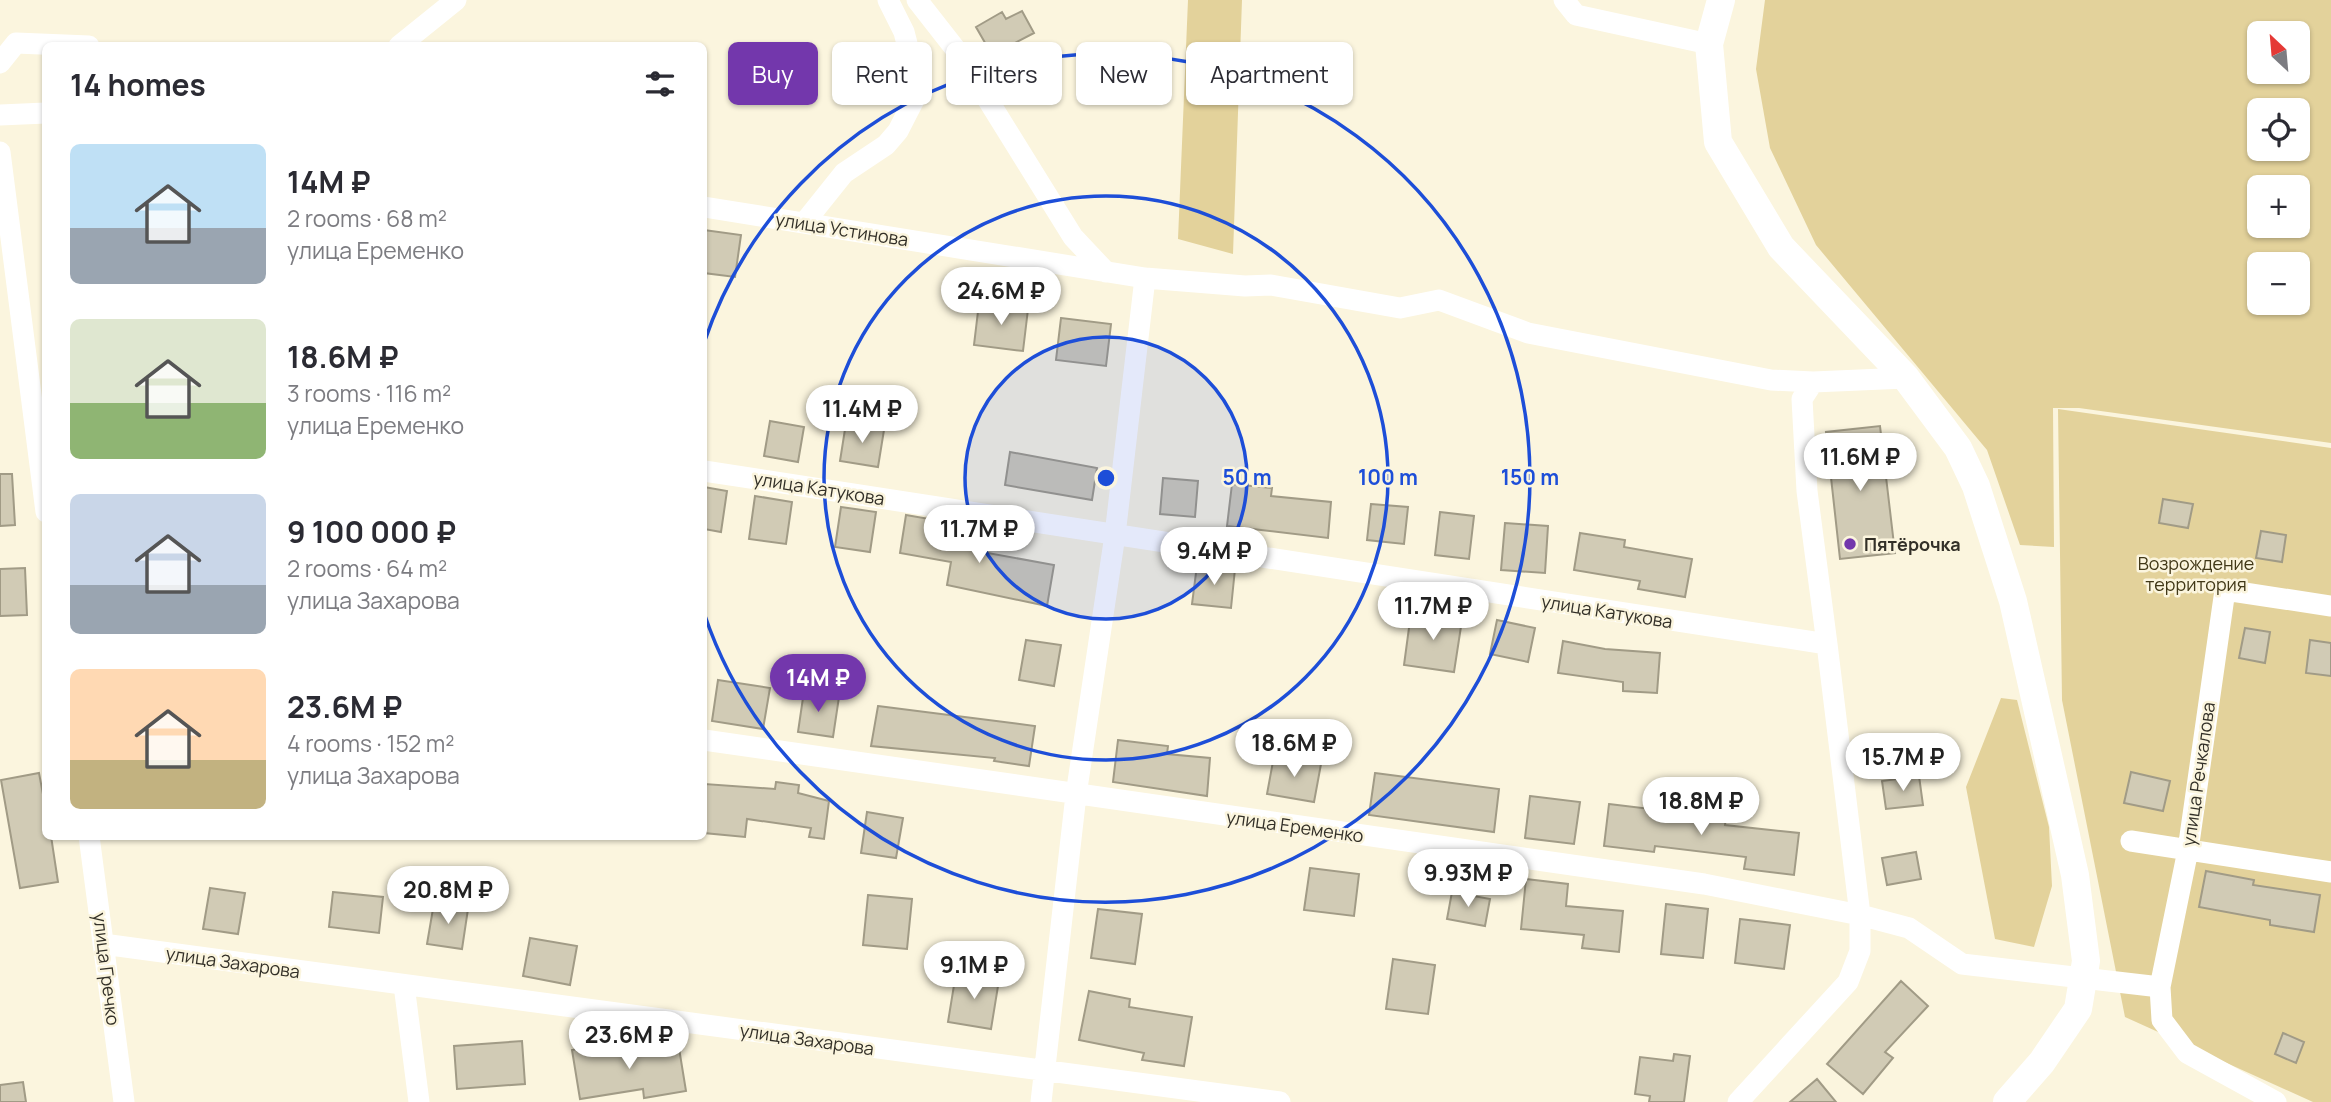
<!DOCTYPE html>
<html lang="en">
<head>
<meta charset="utf-8">
<style>
  body { margin:0; font-family:Manrope,sans-serif; background:#f2f2f3; color:#2b2b33; height:100vh; display:flex; flex-direction:column; font-size:26px; white-space:nowrap }
  * { box-sizing:border-box; margin:0 }
  p { font-size:23px; color:#7c7c81 }
  .icon { flex:none; width:38px; height:38px; fill:none; stroke:currentColor; stroke-width:2; stroke-linecap:round; stroke-linejoin:round }
  .map { position:relative; flex:1; overflow:hidden }
  .drawer { position:absolute; left:42px; top:42px; width:665px; height:798px; display:flex; flex-direction:column; background:#fff; border-radius:10px; box-shadow:0 2px 5px #0004 }
  .drawer>* { flex:none }
  .guide { position:absolute; left:728px; top:42px; width:665px; height:63px; display:flex; gap:14px }
  .needle { width:46px; rotate:334deg }
  .tools { position:absolute; left:2247px; top:21px; display:grid; gap:14px }
  .tools a { display:grid; place-items:center; width:63px; height:63px; border-radius:10px; background:#fff; box-shadow:0 2px 5px #0004; font-size:35px }
  .price { position:absolute; translate:-50% -60px; padding:0 16px; border-radius:24px; background:#fff; color:#222; font-size:23px; line-height:46px; filter:drop-shadow(0 2px 4px #0008) }
  .price::after { content:''; position:absolute; left:50%; top:42px; width:21px; height:16px; margin-left:-10px; background:inherit; clip-path:polygon(0 0,100% 0,50% 100%) }
  .price.on { background:#7337ac; color:#fff }
  ul { padding:0; list-style:none }
  li { display:flex; align-items:center; gap:21px; height:175px; padding:0 28px }
  li span { display:grid; place-items:center; flex:none; width:196px; height:140px; border-radius:10px; color:#555 }
  li>.icon { margin-inline-start:auto }
  span .icon { width:84px; height:84px; fill:#fffc; stroke-width:1 }
  li b { font-size:30px }
  h2 { display:flex; justify-content:space-between; align-items:center; height:84px; padding:0 28px; font-size:30px }
  .pill { padding:0 24px; border-radius:10px; background:#fff; box-shadow:0 2px 5px #0004; font-size:24px; line-height:63px }
  .pill.on { background:#7337ac; color:#fff }
  .map>svg:first-child { display:block }
</style>
</head>
<body>
<div class="map">
<svg width="2331" height="1102" viewBox="0 0 2331 1102">
  <rect width="100%" height="100%" fill="#fbf5de"/>
  <path fill="#e3d29b" fill-rule="evenodd" d="M 1188,0 L 1242,0 L 1233,254 L 1178,239 Z
    M 1765,0 L 2331,0 L 2331,443 L 2079,408 L 2053,408 L 2054,547 L 2020,545 L 1987,450 L 1816,245 L 1770,148 L 1756,69 ZM 2259,33 L 2298,33 L 2298,72 L 2259,72 ZM 2259,110 L 2298,110 L 2298,149 L 2259,149 ZM 2298,187 L 2298,226 L 2259,226 L 2259,187 ZM 2259,264 L 2298,264 L 2298,303 L 2259,303 Z
    M 2058,409 L 2331,448 L 2331,1102 L 2313,1102 L 2125,1017 L 2062,700 Z
    M 2001,698 L 2017,700 L 2049,827 L 2052,886 L 2034,947 L 1995,939 L 1966,787 Z"/>
  <path fill="#d1cbb5" stroke="#a19b86" stroke-width="2" d="M 1022,11 L 1034,33 L 992,55 L 976,27 L 1002,12 L 1006,19 Z
    M 704,230 L 741,235 L 735,277 L 704,273 Z
    M 979,303 L 1028,309 L 1023,351 L 974,345 Z
    M 1061,318 L 1111,324 L 1106,366 L 1056,360 Z
    M 770,421 L 804,427 L 798,462 L 764,456 Z
    M 846,423 L 884,430 L 878,467 L 840,461 Z
    M 1880,426 L 1895,553 L 1840,559 L 1826,432 Z
    M 1010,452 L 1097,468 L 1092,500 L 1005,485 Z
    M 0,474 L 12,474 L 15,525 L 0,526 Z
    M 1163,478 L 1198,481 L 1195,517 L 1160,514 Z
    M 1232,484 L 1272,488 L 1271,496 L 1331,502 L 1328,538 L 1227,526 Z
    M 704,487 L 727,491 L 721,532 L 704,529 Z
    M 755,496 L 792,502 L 786,544 L 749,539 Z
    M 2163,499 L 2193,504 L 2188,528 L 2159,523 Z
    M 1371,504 L 1408,507 L 1404,544 L 1367,540 Z
    M 841,507 L 876,512 L 870,552 L 835,547 Z
    M 1440,512 L 1474,516 L 1469,559 L 1435,555 Z
    M 906,515 L 941,521 L 938,544 L 1054,565 L 1047,606 L 947,585 L 951,562 L 900,553 Z
    M 1505,523 L 1548,526 L 1545,573 L 1501,570 Z
    M 2261,531 L 2286,535 L 2282,562 L 2256,558 Z
    M 1580,533 L 1625,540 L 1624,547 L 1692,559 L 1685,597 L 1638,589 L 1640,581 L 1574,570 Z
    M 1197,565 L 1235,569 L 1231,608 L 1192,604 Z
    M 25,568 L 27,615 L 0,616 L 0,569 Z
    M 1411,613 L 1462,620 L 1454,672 L 1404,665 Z
    M 1497,620 L 1535,628 L 1528,662 L 1490,654 Z
    M 2245,628 L 2270,632 L 2265,663 L 2239,658 Z
    M 1026,640 L 1061,645 L 1054,686 L 1019,680 Z
    M 2310,640 L 2331,643 L 2331,676 L 2306,673 Z
    M 1563,641 L 1605,649 L 1660,653 L 1657,693 L 1623,691 L 1623,682 L 1558,673 Z
    M 718,680 L 770,688 L 763,729 L 712,721 Z
    M 804,691 L 839,697 L 833,737 L 798,732 Z
    M 878,706 L 1035,726 L 1029,766 L 994,761 L 995,758 L 871,746 Z
    M 1118,740 L 1168,746 L 1167,754 L 1210,758 L 1207,796 L 1113,782 Z
    M 1274,756 L 1321,764 L 1314,802 L 1267,794 Z
    M 2131,772 L 2170,781 L 2163,811 L 2124,803 Z
    M 39,773 L 46,810 L 46,836 L 51,836 L 58,882 L 20,888 L 1,780 Z
    M 1375,773 L 1499,789 L 1494,832 L 1369,815 Z
    M 1919,776 L 1923,805 L 1886,809 L 1882,781 Z
    M 776,782 L 799,785 L 798,793 L 829,801 L 824,839 L 809,837 L 811,828 L 747,819 L 745,837 L 704,833 L 705,784 L 775,789 Z
    M 1530,796 L 1580,802 L 1574,844 L 1525,838 Z
    M 1609,804 L 1726,818 L 1725,825 L 1799,833 L 1794,875 L 1744,869 L 1746,857 L 1655,846 L 1654,852 L 1604,846 Z
    M 867,812 L 903,818 L 896,858 L 861,853 Z
    M 1916,852 L 1921,879 L 1887,885 L 1882,858 Z
    M 1310,868 L 1359,874 L 1354,916 L 1304,910 Z
    M 2206,871 L 2254,880 L 2253,885 L 2320,895 L 2314,932 L 2270,925 L 2270,920 L 2199,907 Z
    M 1526,879 L 1568,884 L 1566,906 L 1623,911 L 1619,952 L 1582,948 L 1584,935 L 1521,929 Z
    M 210,888 L 245,893 L 238,934 L 203,929 Z
    M 333,892 L 383,897 L 379,933 L 329,927 Z
    M 1452,892 L 1490,899 L 1485,926 L 1447,919 Z
    M 868,895 L 912,899 L 907,949 L 863,945 Z
    M 434,903 L 468,909 L 462,949 L 427,944 Z
    M 1666,904 L 1708,909 L 1703,958 L 1661,954 Z
    M 1098,909 L 1142,914 L 1135,964 L 1091,958 Z
    M 1740,919 L 1790,925 L 1784,969 L 1735,963 Z
    M 530,938 L 577,946 L 570,985 L 523,976 Z
    M 1393,959 L 1435,965 L 1428,1014 L 1386,1009 Z
    M 956,973 L 999,980 L 991,1029 L 948,1022 Z
    M 1901,981 L 1928,1006 L 1885,1052 L 1893,1058 L 1863,1094 L 1827,1064 Z
    M 1089,991 L 1130,999 L 1129,1007 L 1192,1017 L 1184,1066 L 1142,1060 L 1144,1053 L 1079,1040 Z
    M 2283,1033 L 2304,1042 L 2296,1063 L 2275,1054 Z
    M 522,1041 L 525,1084 L 457,1089 L 454,1046 Z
    M 678,1042 L 686,1091 L 644,1098 L 643,1089 L 580,1099 L 572,1050 L 614,1043 L 616,1052 Z
    M 1674,1054 L 1690,1056 L 1684,1102 L 1649,1102 L 1650,1096 L 1635,1094 L 1640,1057 L 1673,1061 Z
    M 1817,1079 L 1836,1102 L 1790,1102 Z
    M 23,1082 L 26,1102 L 0,1102 L 0,1085 Z"/>
  <g fill="none" stroke-linecap="round" stroke-linejoin="round">
    <path stroke="#fff" stroke-width="21" d="M 917,0 L 960,55 L 1073,237 L 1106,272
      M 1564,0 L 1576,15 L 1709,44
      M 399,46 L 456,0
      M 0,63 L 16,43 L 89,46
      M 0,115 L 46,113
      M 0,152 L 46,512
      M 704,207 L 1145,278 L 1245,286 L 1271,285 L 1400,308 L 1439,300 L 1528,333 L 1771,380 L 1813,382
      M 804,223 L 844,173 L 886,145 L 898,131 L 919,90 L 904,32 L 888,0
      M 704,471 L 1827,644 L 1860,915 L 1860,951 L 1848,982 L 1738,1102
      M 1827,644 L 1807,491 L 1802,399 L 1813,382 L 1906,378
      M 704,740 L 1704,884 L 1860,915 L 1909,928 L 1962,964 L 2160,987 L 2188,850 L 2225,590 L 2331,606
      M 89,836 L 124,1102
      M 2131,841 L 2331,872
      M 103,944 L 1280,1102
      M 404,985 L 419,1102
      M 2160,987 L 2162,1020 L 2187,1053 L 2276,1102
      M 1041,1102 L 1076,795 L 1115,535 L 1145,278"/>
    <path stroke="#fff" stroke-width="28" d="M 1721,0 L 1709,44 L 1718,142 L 1781,247 L 1906,378 L 1958,448 L 1976,486 L 2013,601 L 2075,875 L 2086,961 L 2078,1009 L 2042,1062 L 2007,1102"/>
  </g>
  <circle cx="1106" cy="478" r="141" fill="#1d4ed8" fill-opacity=".12"/>
  <g fill="none" stroke="#1d4ed8" stroke-width="3.5">
    <circle cx="1106" cy="478" r="141"/>
    <circle cx="1106" cy="478" r="282"/>
    <path d="M704 343A424 424 0 1 1 704 613"/>
  </g>
  <circle fill="#7337ac" stroke="#fbf5de" stroke-width="2.5" cx="1850" cy="544" r="7"/>
  <g text-anchor="middle" dominant-baseline="central" stroke-width="5" stroke-linejoin="round" paint-order="stroke">
    <g font-size="18" fill="#333028" stroke="#fbf5de">
      <text transform="translate(842 229) rotate(9)">улица Устинова</text>
      <text transform="translate(819 488) rotate(9)">улица Катукова</text>
      <text transform="translate(1607 611) rotate(9)">улица Катукова</text>
      <text transform="translate(2198 774) rotate(-82)">улица Речкалова</text>
      <text transform="translate(1295 826) rotate(8)">улица Еременко</text>
      <text transform="translate(233 962) rotate(8)">улица Захарова</text>
      <text transform="translate(107 969) rotate(83)">улица Гречко</text>
      <text transform="translate(807 1039) rotate(8)">улица Захарова</text>
    </g>
    <g font-size="18" font-weight="bold" fill="#333028" stroke="#fbf5de" text-anchor="start">
      <text x="1864" y="544">Пятёрочка</text>
    </g>
    <g font-size="18" fill="#413817" stroke="#fbf5de">
      <text x="2196" y="563">Возрождение<tspan x="2196" dy="21">территория</tspan></text>
    </g>
  </g>
  <circle cx="1106" cy="478" r="10" fill="#1d4ed8" stroke="#fbf5de" stroke-width="3.5"/>
  <g font-size="21" text-anchor="middle" font-weight="bold" fill="#1d4ed8" stroke="#fbf5de" stroke-width="5" stroke-linejoin="round" paint-order="stroke">
    <text x="1247" y="485">50 m</text>
    <text x="1388" y="485">100 m</text>
    <text x="1530" y="485">150 m</text>
  </g>
</svg>
<div class="tools">
<a><svg class="needle" viewBox="-14 -14 28 28"><path d="M0-13l5 13h-10z" fill="#e53935"/><path d="M0 13l5-13h-10z" fill="#7c7c81"/></svg></a>
<a><svg class="icon" aria-label="locate" viewBox="0 0 24 24"><circle cx="12" cy="12" r="6"/><path d="M12 2v4M12 18v4M2 12h4M18 12h4"/></svg></a>
<a>+</a>
<a>−</a>
</div>
<b class="price" style="left:1001px;top:327px">24.6M ₽</b>
<b class="price" style="left:862px;top:445px">11.4M ₽</b>
<b class="price" style="left:1860px;top:493px">11.6M ₽</b>
<b class="price" style="left:979px;top:565px">11.7M ₽</b>
<b class="price" style="left:1214px;top:587px">9.4M ₽</b>
<b class="price" style="left:1433px;top:642px">11.7M ₽</b>
<b class="price on" style="left:818px;top:714px">14M ₽</b>
<b class="price" style="left:1294px;top:779px">18.6M ₽</b>
<b class="price" style="left:1903px;top:793px">15.7M ₽</b>
<b class="price" style="left:1701px;top:837px">18.8M ₽</b>
<b class="price" style="left:1468px;top:909px">9.93M ₽</b>
<b class="price" style="left:448px;top:926px">20.8M ₽</b>
<b class="price" style="left:974px;top:1001px">9.1M ₽</b>
<b class="price" style="left:629px;top:1071px">23.6M ₽</b>
<div class="guide">
<a class="pill on">Buy</a>
<a class="pill">Rent</a>
<a class="pill">Filters</a>
<a class="pill">New</a>
<a class="pill">Apartment</a>
</div>
<section class="drawer">
<h2>14 homes<svg class="icon" aria-label="filters" viewBox="0 0 24 24"><path d="M4 7h16M4 17h16"/><circle cx="9" cy="7" r="2"/><circle cx="15" cy="17" r="2"/></svg></h2>
<ul>
<li><span style="background:linear-gradient(#bfe0f5 60%,#9aa5b1 0)"><svg class="icon" aria-label="home" viewBox="0 0 24 24"><path d="M3 11l9-7 9 7M6 9v11h12V9"/></svg></span><div><b>14M ₽</b><p>2 rooms · 68 m²</p><p>улица Еременко</p></div></li>
<li><span style="background:linear-gradient(#dfe7d0 60%,#8fb573 0)"><svg class="icon" aria-label="home" viewBox="0 0 24 24"><path d="M3 11l9-7 9 7M6 9v11h12V9"/></svg></span><div><b>18.6M ₽</b><p>3 rooms · 116 m²</p><p>улица Еременко</p></div></li>
<li><span style="background:linear-gradient(#c9d6e8 65%,#9aa5b1 0)"><svg class="icon" aria-label="home" viewBox="0 0 24 24"><path d="M3 11l9-7 9 7M6 9v11h12V9"/></svg></span><div><b>9 100 000 ₽</b><p>2 rooms · 64 m²</p><p>улица Захарова</p></div></li>
<li><span style="background:linear-gradient(#ffd9b3 65%,#c2b280 0)"><svg class="icon" aria-label="home" viewBox="0 0 24 24"><path d="M3 11l9-7 9 7M6 9v11h12V9"/></svg></span><div><b>23.6M ₽</b><p>4 rooms · 152 m²</p><p>улица Захарова</p></div></li>
</ul>
</section>
</div>
</body>
</html>
